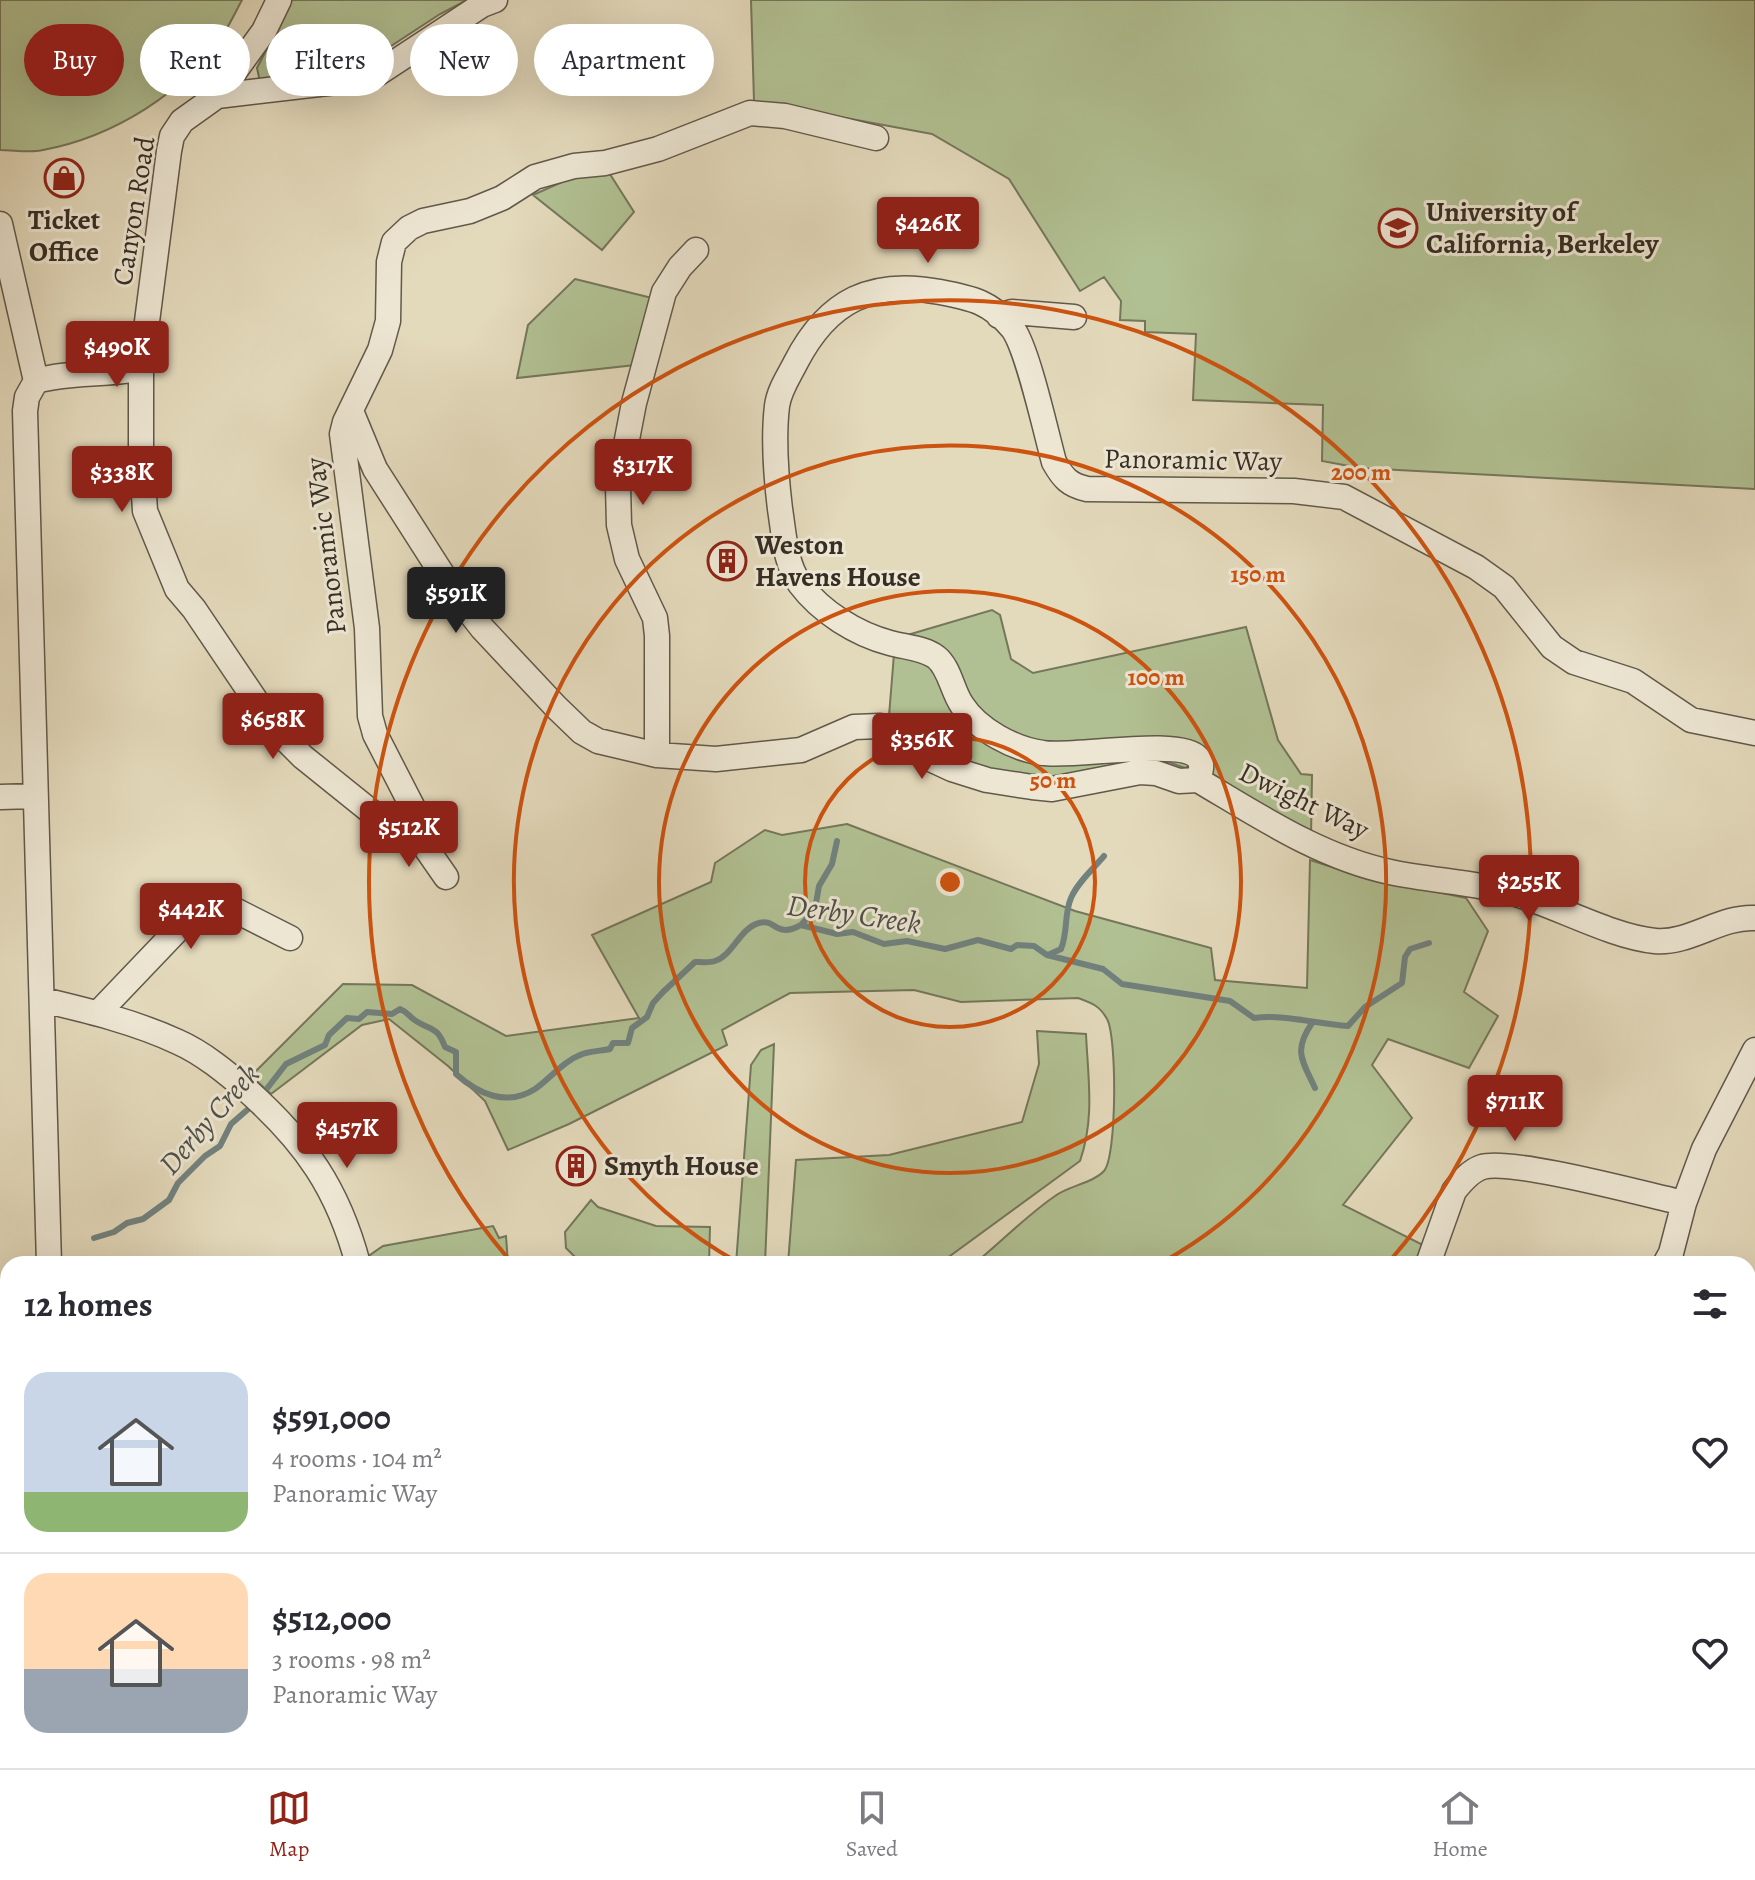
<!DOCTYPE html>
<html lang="en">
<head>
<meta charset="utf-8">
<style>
  body { margin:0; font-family:Alegreya,serif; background:#f2f2f3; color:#2b2b33; height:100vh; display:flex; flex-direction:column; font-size:30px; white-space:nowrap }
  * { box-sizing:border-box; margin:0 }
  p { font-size:26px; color:#7c7c81 }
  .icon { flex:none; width:44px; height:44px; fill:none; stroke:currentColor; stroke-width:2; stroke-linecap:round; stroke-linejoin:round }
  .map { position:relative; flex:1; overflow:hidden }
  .side { position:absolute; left:0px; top:1256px; width:1756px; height:512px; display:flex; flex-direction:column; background:#fff; border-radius:24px 24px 0 0; box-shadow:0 8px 32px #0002 }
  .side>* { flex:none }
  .banner { position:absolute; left:24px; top:24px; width:800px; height:72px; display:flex; gap:16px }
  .price { position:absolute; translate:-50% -68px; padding:0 18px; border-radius:8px; background:#8f2418; color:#fff; font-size:26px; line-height:52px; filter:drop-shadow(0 2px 4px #0008) }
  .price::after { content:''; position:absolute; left:50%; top:48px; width:24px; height:18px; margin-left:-12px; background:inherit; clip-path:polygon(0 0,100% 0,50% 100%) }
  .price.on { background:#222; color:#fff }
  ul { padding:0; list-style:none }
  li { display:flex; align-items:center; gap:24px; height:200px; padding:0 24px }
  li+li { border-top:2px solid #e1e1e2 }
  li span { display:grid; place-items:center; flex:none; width:224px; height:160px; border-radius:24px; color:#555 }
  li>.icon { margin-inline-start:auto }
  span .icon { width:96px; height:96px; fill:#fffc; stroke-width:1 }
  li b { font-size:34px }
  h2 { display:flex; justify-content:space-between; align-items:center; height:96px; padding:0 24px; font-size:34px }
  .tag { padding:0 28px; border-radius:36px; background:#fff; box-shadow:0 8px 32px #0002; font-size:28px; line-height:72px }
  .tag.on { background:#8f2418; color:#fff }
  .tab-bar { display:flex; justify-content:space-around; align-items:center; height:112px; border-top:2px solid #e1e1e2; background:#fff; font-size:22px; color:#7c7c81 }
  .tab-bar a { display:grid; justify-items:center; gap:4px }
  .tab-bar .on { color:#8f2418 }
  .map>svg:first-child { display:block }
</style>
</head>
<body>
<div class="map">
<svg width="1755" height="1768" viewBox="0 0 1755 1768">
  <rect width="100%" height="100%" fill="#e3d9bb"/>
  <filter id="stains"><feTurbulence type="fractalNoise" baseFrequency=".0025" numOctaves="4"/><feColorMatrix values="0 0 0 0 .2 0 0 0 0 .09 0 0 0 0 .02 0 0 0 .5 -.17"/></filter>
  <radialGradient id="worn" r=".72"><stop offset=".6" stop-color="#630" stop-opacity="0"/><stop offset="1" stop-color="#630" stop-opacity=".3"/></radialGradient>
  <path fill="#b1c092" stroke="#74775b" stroke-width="2" d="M 0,0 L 242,0 C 236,11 231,22 224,33 C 185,93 113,137 43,150 C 30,153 14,150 0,150 Z
    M 292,0 L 467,0 L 440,14 L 362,65 L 275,76 L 260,82 L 257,68 Z
    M 751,0 L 1755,0 L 1755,489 L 1360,468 L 1322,461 L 1323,405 L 1193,400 L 1196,334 L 1145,332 L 1145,321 L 1120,320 L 1121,301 L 1104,277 L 1080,291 L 1009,179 L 932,134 L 754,101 Z
    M 608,171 L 634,212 L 602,250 L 533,195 L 573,177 Z
    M 575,279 L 652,298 L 635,365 L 517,378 L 528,325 Z
    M 992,610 L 1000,615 L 1011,659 L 1033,673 L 1246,627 L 1278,740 L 1301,774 L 1312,775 L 1311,839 C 1279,820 1183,778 1181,738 L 1149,737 L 1035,746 L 989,722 L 960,689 L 894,639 Z
    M 894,654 L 929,665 L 937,675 L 951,708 L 984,737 L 1158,756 L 1191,765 L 1185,768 L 1163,760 L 1143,760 L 1047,780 L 984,769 L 941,752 L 889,716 Z
    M 847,824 L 1075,911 L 1211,948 L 1215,980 L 1307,988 L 1310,860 L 1360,876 L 1466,898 L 1488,931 L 1464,992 L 1498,1016 L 1469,1068 L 1388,1039 L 1372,1065 L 1412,1118 L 1343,1205 L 1427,1247 L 1422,1264 L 974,1264 C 1001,1242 1026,1216 1055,1196 C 1068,1186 1093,1183 1104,1171 C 1117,1157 1117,1036 1107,1019 C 1100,1006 1092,1003 1078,998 L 961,1002 L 914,990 L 790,993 L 722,1030 L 727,1045 L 569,1124 L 508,1150 L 485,1101 L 448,1066 L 389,1019 L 362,1025 L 271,1094 L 251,1076 L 343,984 L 412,985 L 506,1036 L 639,1018 L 592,935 L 711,882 L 715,863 L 765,830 L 782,835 Z
    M 1037,1031 L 1086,1034 C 1088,1078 1095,1118 1080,1161 L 939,1264 L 788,1264 L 796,1160 L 889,1155 L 1022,1122 L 1039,1064 Z
    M 774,1044 L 765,1264 L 736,1264 L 751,1065 L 761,1050 Z
    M 591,1200 L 598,1207 L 656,1226 L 710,1227 L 709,1264 L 582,1264 L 566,1248 L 565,1232 Z
    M 493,1226 L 499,1238 L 506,1236 L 508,1264 L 372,1264 L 370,1255 L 383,1246 Z
    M 1755,1352 L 1755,1416 L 1748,1412 L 1748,1367 Z
    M 1748,1506 L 1755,1506 L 1755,1768 L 1712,1768 L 1701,1763 L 1702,1768 L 741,1768 L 744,1760 L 1748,1760 Z
    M 356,1760 L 541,1760 L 541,1768 Z"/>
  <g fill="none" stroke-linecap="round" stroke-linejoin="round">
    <path stroke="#71817e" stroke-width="6" d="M 801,925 L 815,909 L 819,886 L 832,864 L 837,841
      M 1048,955 L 1061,949 C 1068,932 1064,914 1071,898 C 1077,883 1094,868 1104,856
      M 1312,1023 C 1293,1051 1302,1060 1315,1088
      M 262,1095 L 286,1064 L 325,1045 L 329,1035 L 347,1018 L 359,1019 L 367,1012 L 392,1014 L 400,1009 C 408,1012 409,1017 416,1021 C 432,1031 437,1026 445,1047 L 456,1052 L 456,1074 C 478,1094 507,1107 535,1089 C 550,1079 562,1062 580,1055 C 588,1051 601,1051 610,1049 L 613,1043 L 628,1043 L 632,1028 L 647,1017 L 653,1003 L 663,992 L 695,962 C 700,962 710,963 715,961 C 733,955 740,928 759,923 C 776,918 775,939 801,925 L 837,934 L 853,932 L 884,944 L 907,941 L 945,949 L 978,940 L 1011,949 L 1017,945 L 1034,946 L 1047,955 L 1103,969 L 1122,984 L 1230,1001 L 1254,1018 C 1284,1014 1317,1024 1348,1026 L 1365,1007 L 1402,983 L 1405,957 L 1410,949 L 1429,943
      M 94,1238 L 114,1232 L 127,1223 L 143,1219 L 169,1200 L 178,1183 L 205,1156 L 220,1146 L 231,1124 L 254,1104"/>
    <defs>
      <path id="minor" d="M 217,96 L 264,31 L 279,0
        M 0,224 L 36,381 L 27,397 L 25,411 L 49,1264
        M 999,316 L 1012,312 L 1074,317
        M 36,381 C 70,371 106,376 141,368
        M 351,411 L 375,469 L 453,591 L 482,628 L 556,707 L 582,732 L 598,741 L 657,755 L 716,759 L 801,750 L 854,727 L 880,726 L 908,738 L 924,756 L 952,769 L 987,780 L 1032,787 L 1052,789 L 1140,772 L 1156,773 L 1179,781 L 1198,780
        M 657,755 L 657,636 L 655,618 L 627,559 L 619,525 L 618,486 L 634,403 L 664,292 L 680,267 L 696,250
        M 1198,780 C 1200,773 1204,764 1198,758 C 1181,737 1073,758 1043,753 C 1014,749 978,730 962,705 C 952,691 950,668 936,657 C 924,648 904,647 890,643 C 856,634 821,612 800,584 C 785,564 784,534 780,509 C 776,476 773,439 777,406 C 779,390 789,376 796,362 C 828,300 872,279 940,292 C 972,298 991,302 1013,329 C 1028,350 1046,433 1054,462 C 1063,478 1069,485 1087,489 L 1294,491 L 1344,497 L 1476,567 L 1504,587 L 1552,647 L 1574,662 L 1633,681 L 1691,720 L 1755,733
        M 1198,780 C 1259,816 1320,857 1390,872 C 1432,881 1475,882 1516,894 C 1559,907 1613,937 1655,941 C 1690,944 1720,916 1755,918
        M 0,797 L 34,796
        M 414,831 L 407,833 L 395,831 L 303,757 L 275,729 L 194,609 L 177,589 L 145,511 L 141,448 L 141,368 L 169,151 L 172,136 L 182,121 L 217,96 L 371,78 L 482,5 L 495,0
        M 446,877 L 414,831 L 417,820 L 413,808 L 375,734 L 370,716 L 367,628 L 342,434 L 345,422 L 380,350 L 388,321 L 389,262 L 394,242 L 409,228 L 423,221 L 470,211 L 502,198 L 535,177 L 574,166 L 605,163 L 658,149 L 750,113 L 785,116 L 876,138
        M 43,1000 C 89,1011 135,1022 178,1042 C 203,1053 227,1073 248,1091 C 306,1143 338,1189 358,1264
        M 99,1012 L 204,902 L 211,898 L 290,938
        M 1428,1264 L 1454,1191 C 1461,1182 1470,1171 1482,1167 C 1511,1158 1647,1195 1684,1203
        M 1665,1264 L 1671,1253 L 1684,1203 L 1704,1149 L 1755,1050
        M 0,1461 L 8,1461
        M 1748,1496 L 1755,1497
        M 565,1768 L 567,1760"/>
    </defs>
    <use href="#minor" stroke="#61594a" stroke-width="27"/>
    <use href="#minor" stroke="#ede6d3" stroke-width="24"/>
  </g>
  <g fill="none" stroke="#cd5310" stroke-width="4">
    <circle cx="950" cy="882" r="145"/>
    <circle cx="950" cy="882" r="291"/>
    <path d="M739 1263A436 436 0 1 1 1161 1263"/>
    <path d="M512 1263A581 581 0 1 1 1388 1263"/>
  </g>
  <defs>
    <symbol id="shop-ring" viewBox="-11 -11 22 22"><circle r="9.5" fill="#ede6d3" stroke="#8f2418" stroke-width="1.5"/><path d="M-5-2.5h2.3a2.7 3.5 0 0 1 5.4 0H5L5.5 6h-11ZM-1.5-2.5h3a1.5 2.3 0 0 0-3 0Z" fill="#8f2418"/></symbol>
    <symbol id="university-ring" viewBox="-11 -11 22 22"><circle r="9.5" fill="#ede6d3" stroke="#8f2418" stroke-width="1.5"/><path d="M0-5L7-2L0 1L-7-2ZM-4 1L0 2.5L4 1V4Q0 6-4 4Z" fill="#8f2418"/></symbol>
    <symbol id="building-ring" viewBox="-11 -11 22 22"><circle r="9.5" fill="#ede6d3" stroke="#8f2418" stroke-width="1.5"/><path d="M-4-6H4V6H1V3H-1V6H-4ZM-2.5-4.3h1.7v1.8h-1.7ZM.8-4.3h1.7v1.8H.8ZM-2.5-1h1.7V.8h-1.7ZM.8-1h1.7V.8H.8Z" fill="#8f2418"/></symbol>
  </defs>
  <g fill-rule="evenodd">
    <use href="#shop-ring" x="42" y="156" width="44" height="44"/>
    <use href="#university-ring" x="1376" y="206" width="44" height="44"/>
    <use href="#building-ring" x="705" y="539" width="44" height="44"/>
    <use href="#building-ring" x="554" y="1144" width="44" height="44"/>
  </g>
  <g text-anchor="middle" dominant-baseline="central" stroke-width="6" stroke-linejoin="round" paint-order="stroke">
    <g font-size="28" fill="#362e24" stroke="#ede6d3">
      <text transform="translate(134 211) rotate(-81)">Canyon Road</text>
      <text transform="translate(1193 460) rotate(1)">Panoramic Way</text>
      <text transform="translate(326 546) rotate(-97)">Panoramic Way</text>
      <text transform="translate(1304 801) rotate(26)">Dwight Way</text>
    </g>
    <g font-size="28" font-weight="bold" fill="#362e24" stroke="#ede6d3" text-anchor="start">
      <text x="1426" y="212">University of<tspan x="1426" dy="32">California, Berkeley</tspan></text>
      <text x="64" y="220" text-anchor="middle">Ticket<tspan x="64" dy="32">Office</tspan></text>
      <text x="755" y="545">Weston<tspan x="755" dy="32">Havens House</tspan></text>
      <text x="604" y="1166">Smyth House</text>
    </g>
    <g font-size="30" font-style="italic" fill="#4f504a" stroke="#ede6d3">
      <text transform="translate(854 914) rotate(8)">Derby Creek</text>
      <text transform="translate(209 1119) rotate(-49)">Derby Creek</text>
    </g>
  </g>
  <circle cx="950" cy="882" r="12" fill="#cd5310" stroke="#ede6d3" stroke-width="4"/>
  <g font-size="24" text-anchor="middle" font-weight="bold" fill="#cd5310" stroke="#ede6d3" stroke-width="6" stroke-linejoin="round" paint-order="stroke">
    <text x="1361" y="480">200 m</text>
    <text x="1258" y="582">150 m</text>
    <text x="1156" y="685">100 m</text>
    <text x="1053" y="788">50 m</text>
  </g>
  <rect width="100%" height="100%" filter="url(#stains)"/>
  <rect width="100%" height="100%" fill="url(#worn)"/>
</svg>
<b class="price" style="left:928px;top:265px">$426K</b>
<b class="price" style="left:117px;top:389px">$490K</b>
<b class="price" style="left:643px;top:507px">$317K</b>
<b class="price" style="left:122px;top:514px">$338K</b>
<b class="price on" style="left:456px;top:635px">$591K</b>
<b class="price" style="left:273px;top:761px">$658K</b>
<b class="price" style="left:922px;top:781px">$356K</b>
<b class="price" style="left:409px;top:869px">$512K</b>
<b class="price" style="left:1529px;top:923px">$255K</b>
<b class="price" style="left:191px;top:951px">$442K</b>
<b class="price" style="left:1515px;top:1143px">$711K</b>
<b class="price" style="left:347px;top:1170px">$457K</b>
<div class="banner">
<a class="tag on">Buy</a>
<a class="tag">Rent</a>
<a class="tag">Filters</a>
<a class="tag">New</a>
<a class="tag">Apartment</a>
</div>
<section class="side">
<h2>12 homes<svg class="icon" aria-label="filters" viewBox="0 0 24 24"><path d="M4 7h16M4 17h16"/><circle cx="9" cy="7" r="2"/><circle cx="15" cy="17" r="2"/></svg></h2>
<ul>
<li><span style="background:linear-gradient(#c9d6e8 75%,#8fb573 0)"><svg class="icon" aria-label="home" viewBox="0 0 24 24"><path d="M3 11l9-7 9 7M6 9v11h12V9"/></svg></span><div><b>$591,000</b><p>4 rooms · 104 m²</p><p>Panoramic Way</p></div><svg class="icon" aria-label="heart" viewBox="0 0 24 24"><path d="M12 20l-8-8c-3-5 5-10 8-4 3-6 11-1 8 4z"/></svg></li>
<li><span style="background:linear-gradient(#ffd9b3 60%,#9aa5b1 0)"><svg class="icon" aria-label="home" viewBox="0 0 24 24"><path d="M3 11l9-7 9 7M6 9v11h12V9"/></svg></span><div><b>$512,000</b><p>3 rooms · 98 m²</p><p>Panoramic Way</p></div><svg class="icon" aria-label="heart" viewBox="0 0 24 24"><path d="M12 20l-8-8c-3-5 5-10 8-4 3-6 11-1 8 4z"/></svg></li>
</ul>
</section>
</div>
<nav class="tab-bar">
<a class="on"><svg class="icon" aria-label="map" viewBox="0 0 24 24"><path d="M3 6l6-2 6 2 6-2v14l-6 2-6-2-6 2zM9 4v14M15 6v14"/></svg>Map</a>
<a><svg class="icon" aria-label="saved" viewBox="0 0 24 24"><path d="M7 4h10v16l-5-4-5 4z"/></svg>Saved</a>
<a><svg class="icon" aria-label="home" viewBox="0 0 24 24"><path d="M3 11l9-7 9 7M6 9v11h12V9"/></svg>Home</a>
</nav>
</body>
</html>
